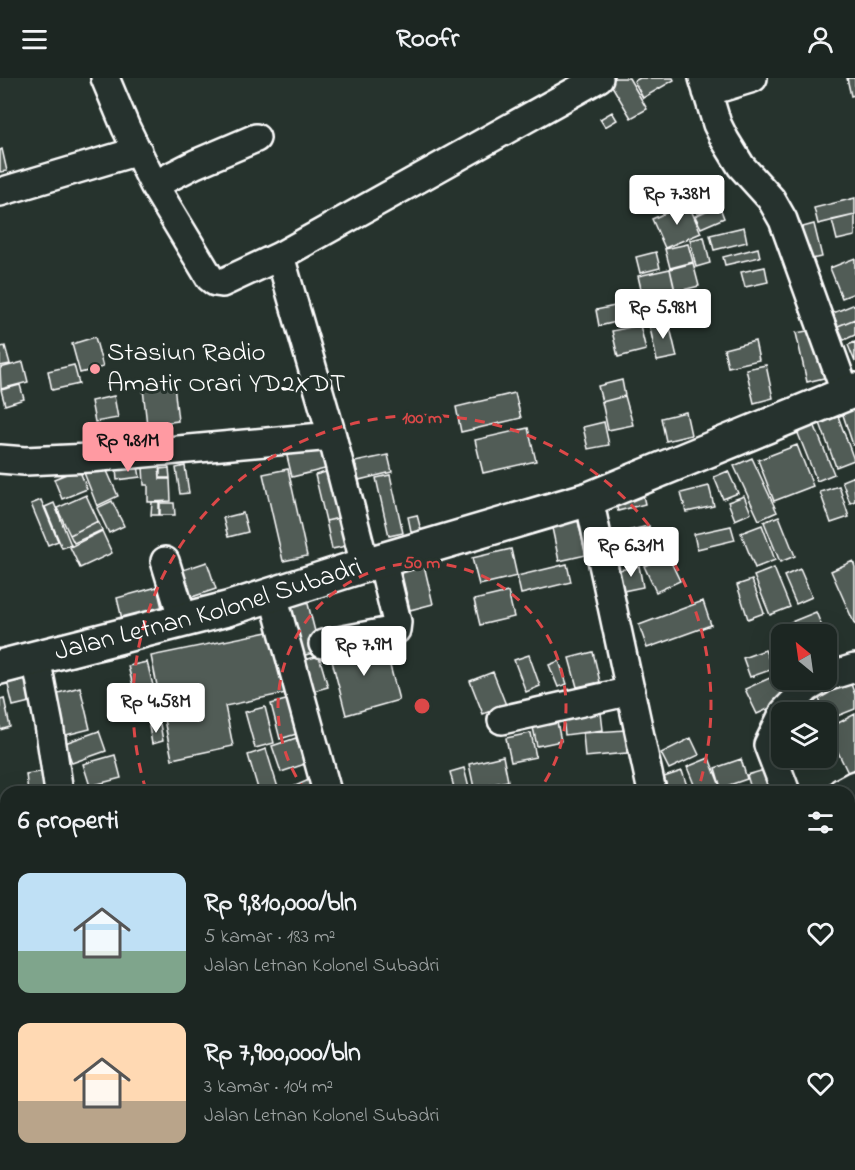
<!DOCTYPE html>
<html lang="id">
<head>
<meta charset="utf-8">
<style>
  body { margin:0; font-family:"Indie Flower",sans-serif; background:#252e2a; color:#f1f3f6; height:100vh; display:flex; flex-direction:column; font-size:22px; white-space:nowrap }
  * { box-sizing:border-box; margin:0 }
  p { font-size:20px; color:#a0a5a5 }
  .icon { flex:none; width:33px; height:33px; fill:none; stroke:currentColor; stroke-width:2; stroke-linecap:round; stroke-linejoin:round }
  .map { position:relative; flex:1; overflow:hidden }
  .drawer { position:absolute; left:0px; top:708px; width:855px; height:384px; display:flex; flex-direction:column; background:#1c2622; border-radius:18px 18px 0 0; box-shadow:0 6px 24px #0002,0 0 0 2px #3a4340 }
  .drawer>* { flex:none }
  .needle { width:39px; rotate:331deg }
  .fabs { position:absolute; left:771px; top:546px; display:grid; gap:12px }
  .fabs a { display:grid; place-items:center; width:66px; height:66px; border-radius:12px; background:#1c2622; box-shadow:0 6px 24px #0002,0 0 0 2px #3a4340; font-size:30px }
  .price { position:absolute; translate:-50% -51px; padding:0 14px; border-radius:6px; background:#fff; color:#222; font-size:20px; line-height:39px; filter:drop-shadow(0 2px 3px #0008) }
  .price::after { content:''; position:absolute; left:50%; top:36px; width:18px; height:14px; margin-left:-9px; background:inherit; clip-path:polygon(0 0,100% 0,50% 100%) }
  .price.current { background:#ff9aa2; color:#111 }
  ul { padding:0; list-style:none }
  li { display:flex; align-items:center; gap:18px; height:150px; padding:0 18px }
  li span { display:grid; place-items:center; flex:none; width:168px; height:120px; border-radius:12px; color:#555 }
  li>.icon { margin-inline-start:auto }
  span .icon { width:72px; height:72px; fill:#fffc; stroke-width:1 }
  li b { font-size:26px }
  h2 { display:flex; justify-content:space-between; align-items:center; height:72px; padding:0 18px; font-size:26px }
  header { display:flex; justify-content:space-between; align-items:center; height:78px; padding:0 18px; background:#1c2622; font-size:27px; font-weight:700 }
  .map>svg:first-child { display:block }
</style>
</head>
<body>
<header><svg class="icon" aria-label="menu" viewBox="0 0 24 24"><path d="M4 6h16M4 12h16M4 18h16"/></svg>Roofr<svg class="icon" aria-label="person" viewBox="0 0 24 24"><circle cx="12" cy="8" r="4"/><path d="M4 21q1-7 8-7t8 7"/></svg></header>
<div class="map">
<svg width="855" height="1092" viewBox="0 0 855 1092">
  <rect width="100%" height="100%" fill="#26332d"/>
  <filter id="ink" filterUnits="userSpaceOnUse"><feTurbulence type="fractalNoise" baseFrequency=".0167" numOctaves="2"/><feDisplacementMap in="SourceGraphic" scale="12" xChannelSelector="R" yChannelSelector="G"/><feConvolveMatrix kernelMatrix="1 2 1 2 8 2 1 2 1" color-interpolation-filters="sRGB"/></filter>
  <g filter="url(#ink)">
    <path fill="#515c57" stroke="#fff" stroke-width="1.5" d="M 614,0 L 629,0 L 647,31 L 631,40 L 609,3 Z
      M 640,0 L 673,0 L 674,2 L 643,20 L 634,3 Z
      M 847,0 L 855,0 L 855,17 L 851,18 Z
      M 612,34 L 617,42 L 605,49 L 600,41 Z
      M 2,71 L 7,93 L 0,94 L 0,72 Z
      M 709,109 L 716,127 L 697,135 L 689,118 Z
      M 855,120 L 855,137 L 818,146 L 814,130 Z
      M 688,125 L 701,155 L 665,170 L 652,141 Z
      M 719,127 L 724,140 L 701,150 L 695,138 Z
      M 855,137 L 855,158 L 837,162 L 832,142 Z
      M 814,146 L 822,179 L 806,182 L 799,150 Z
      M 744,149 L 747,164 L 714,172 L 710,157 Z
      M 704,159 L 710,185 L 696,189 L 690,162 Z
      M 688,166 L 693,184 L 670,190 L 665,171 Z
      M 758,170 L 760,179 L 725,187 L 723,179 Z
      M 656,174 L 660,190 L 640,195 L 636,179 Z
      M 855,180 L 855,215 L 842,220 L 830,190 Z
      M 693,185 L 699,208 L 675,214 L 670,191 Z
      M 765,189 L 768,204 L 745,209 L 741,194 Z
      M 670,191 L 676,217 L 644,224 L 638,198 Z
      M 638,223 L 642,238 L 599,248 L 596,232 Z
      M 855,226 L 855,241 L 838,248 L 833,235 Z
      M 668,241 L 677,279 L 657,283 L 649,245 Z
      M 855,241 L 855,257 L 844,262 L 838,248 Z
      M 640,247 L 646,272 L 618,279 L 612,253 Z
      M 817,251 L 828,299 L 807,304 L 796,255 Z
      M 95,259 L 103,289 L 80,295 L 72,266 Z
      M 755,263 L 759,282 L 728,289 L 724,271 Z
      M 855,264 L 855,284 L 848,267 Z
      M 5,268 L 10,286 L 0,288 L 0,269 Z
      M 23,284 L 28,304 L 1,311 L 0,290 Z
      M 74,287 L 79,306 L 52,312 L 48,293 Z
      M 766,287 L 773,320 L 754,325 L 746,291 Z
      M 622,302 L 625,318 L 602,324 L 598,308 Z
      M 20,307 L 24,321 L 5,327 L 1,312 Z
      M 174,307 L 178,343 L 147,347 L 143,311 Z
      M 515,315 L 521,340 L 461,354 L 456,329 Z
      M 114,318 L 118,340 L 95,344 L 91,323 Z
      M 625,318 L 633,347 L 608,352 L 602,324 Z
      M 855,330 L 855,367 L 853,367 L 842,334 Z
      M 686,334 L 691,357 L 666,363 L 661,340 Z
      M 838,338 L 854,382 L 836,389 L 820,345 Z
      M 604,344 L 609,367 L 588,371 L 583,349 Z
      M 814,346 L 834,396 L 817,403 L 797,353 Z
      M 528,350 L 536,383 L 483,395 L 475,362 Z
      M 331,363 L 337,388 L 292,399 L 286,374 Z
      M 797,367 L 813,408 L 774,423 L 758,382 Z
      M 388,377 L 392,394 L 359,402 L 355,384 Z
      M 752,380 L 777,434 L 759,442 L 734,388 Z
      M 104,386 L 118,418 L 97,428 L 83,392 Z
      M 138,388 L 140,399 L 117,402 L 116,391 Z
      M 159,388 L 160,401 L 170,401 L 171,423 L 148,424 L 148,407 L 144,407 L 143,389 Z
      M 185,388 L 189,415 L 180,416 L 176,390 Z
      M 169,390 L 170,400 L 160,400 L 160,391 Z
      M 79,391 L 87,411 L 62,421 L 54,401 Z
      M 288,391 L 307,478 L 283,483 L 263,396 Z
      M 333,392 L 343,439 L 326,443 L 315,397 Z
      M 728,393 L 738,415 L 723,421 L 714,399 Z
      M 390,397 L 403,455 L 389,458 L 376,400 Z
      M 854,398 L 855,423 L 850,425 L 842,403 Z
      M 709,408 L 714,428 L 686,434 L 681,415 Z
      M 839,408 L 849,439 L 831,445 L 820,414 Z
      M 642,413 L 645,426 L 618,433 L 614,420 Z
      M 86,417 L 98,443 L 70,457 L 57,430 Z
      M 744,418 L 751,435 L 735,442 L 728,424 Z
      M 41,422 L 58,463 L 48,467 L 31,426 Z
      M 112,423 L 124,448 L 109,455 L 97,430 Z
      M 152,424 L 159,424 L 159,437 L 151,437 Z
      M 54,425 L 71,467 L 62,470 L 45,429 Z
      M 160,425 L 174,425 L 175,437 L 160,437 Z
      M 243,435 L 248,454 L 228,459 L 223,440 Z
      M 417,437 L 422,456 L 412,458 L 408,439 Z
      M 779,438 L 795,478 L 780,484 L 764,444 Z
      M 344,439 L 351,467 L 332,471 L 326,443 Z
      M 577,439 L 586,477 L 559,483 L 551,445 Z
      M 98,443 L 102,452 L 74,465 L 70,457 Z
      M 762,447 L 775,482 L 755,490 L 741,455 Z
      M 649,448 L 653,467 L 626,473 L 622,454 Z
      M 731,448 L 735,462 L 697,471 L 694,456 Z
      M 102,453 L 112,475 L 80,490 L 70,469 Z
      M 511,471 L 517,498 L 479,507 L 472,480 Z
      M 668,478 L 680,503 L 656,514 L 644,488 Z
      M 853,483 L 855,489 L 855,547 L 831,493 Z
      M 207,484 L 216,511 L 183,522 L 174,495 Z
      M 567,486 L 571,504 L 521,516 L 517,498 Z
      M 424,487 L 433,526 L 410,532 L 401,493 Z
      M 639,488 L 643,509 L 623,513 L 619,492 Z
      M 774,490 L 790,529 L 770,537 L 754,498 Z
      M 800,491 L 812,519 L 796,526 L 784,498 Z
      M 752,502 L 764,535 L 748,541 L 737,507 Z
      M 157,509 L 162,530 L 122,541 L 117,520 Z
      M 508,514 L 514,539 L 480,547 L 474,522 Z
      M 307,522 L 320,573 L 298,579 L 284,528 Z
      M 703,523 L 711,547 L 647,570 L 639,547 Z
      M 816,534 L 825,556 L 782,556 L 782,568 L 774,551 Z
      M 273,553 L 286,615 L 225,628 L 233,668 L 172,681 L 151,578 Z
      M 383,561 L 399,622 L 346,637 L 330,575 Z
      M 124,564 L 127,577 L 86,586 L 83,574 Z
      M 765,572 L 773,591 L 750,599 L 743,580 Z
      M 593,574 L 600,604 L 577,609 L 569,580 Z
      M 529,577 L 540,608 L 526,614 L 514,582 Z
      M 319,578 L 328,609 L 306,615 L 297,584 Z
      M 559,583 L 567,606 L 558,609 L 549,587 Z
      M 147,584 L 156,619 L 137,624 L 128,588 Z
      M 493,594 L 506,627 L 483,636 L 470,603 Z
      M 781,595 L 782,602 L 784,602 L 792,620 L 757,636 L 745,611 Z
      M 847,595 L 855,617 L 855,631 L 827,642 L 826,634 L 824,634 L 814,607 Z
      M 32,597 L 38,622 L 13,628 L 7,603 Z
      M 80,609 L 90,651 L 62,658 L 51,617 Z
      M 4,620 L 10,649 L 0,652 L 0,621 Z
      M 293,620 L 303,654 L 280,661 L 271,626 Z
      M 600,626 L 603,652 L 565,657 L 562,631 Z
      M 265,629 L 274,665 L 255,670 L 245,634 Z
      M 555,635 L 561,663 L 537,668 L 531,640 Z
      M 855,636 L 855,691 L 848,695 L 827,651 Z
      M 160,646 L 163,663 L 152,666 L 149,648 Z
      M 625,652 L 627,675 L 585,679 L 583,655 Z
      M 99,653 L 106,673 L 72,685 L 65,665 Z
      M 531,655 L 536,679 L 511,684 L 506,660 Z
      M 296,660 L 305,686 L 281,694 L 272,668 Z
      M 691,660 L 699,677 L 669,691 L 661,675 Z
      M 266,671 L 279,713 L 277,714 L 259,714 L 248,677 Z
      M 115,677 L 121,700 L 90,708 L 83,686 Z
      M 503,678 L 508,703 L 474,710 L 469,686 Z
      M 709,680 L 720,708 L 703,714 L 697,714 L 687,689 Z
      M 741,681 L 747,701 L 721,710 L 715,690 Z
      M 464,690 L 470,714 L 455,714 L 450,694 Z
      M 771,690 L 778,710 L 767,714 L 752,714 L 747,697 Z
      M 54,692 L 57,714 L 28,714 L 26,696 Z
      M 682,693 L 689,714 L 669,714 L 664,699 Z
      M 311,701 L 317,714 L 284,714 L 284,713 Z
      M 133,708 L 135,714 L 111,714 Z
      M 854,740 L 855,761 L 849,764 L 849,743 Z
      M 853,770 L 855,775 L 855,801 L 849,804 L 849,772 Z
      M 6,790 L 6,801 L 0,803 L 0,792 Z
      M 855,815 L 855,867 L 854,868 L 849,857 L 849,818 Z
      M 6,994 L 6,1017 L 0,1019 L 0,996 Z
      M 140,1086 L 163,1086 L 163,1087 L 141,1092 Z
      M 692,1086 L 739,1086 L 741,1092 L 689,1092 Z
      M 776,1086 L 795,1086 L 800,1092 L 781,1092 Z
      M 795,1086 L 814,1086 L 807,1092 L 800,1092 Z"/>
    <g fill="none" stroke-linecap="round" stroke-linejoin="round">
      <defs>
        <path id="minor" d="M 105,0 L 126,50 L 154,107 L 210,200 L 215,204 L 222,205 L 280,178 L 599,0
          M 703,0 L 717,46 L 725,62 L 741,88 L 771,121 L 783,142 L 846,316
          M 707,14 L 753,0
          M 154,107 L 195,86 L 256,60
          M 0,114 L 138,73
          M 280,178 L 332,358 L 365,487
          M 0,381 L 25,383 L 90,380 L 332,358
          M 589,421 L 652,714
          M 165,483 L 183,542
          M 273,517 L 327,714
          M 323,566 L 396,552 L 397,544 L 382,482
          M 36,580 L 49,647 L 59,714
          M 826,599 L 855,590
          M 784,634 L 807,610 L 821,602
          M 782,638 L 768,667 L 786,714
          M 502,642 L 631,613
          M 842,714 L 855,707
          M 0,740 L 6,736
          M 190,1086 L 191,1092
          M 522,1086 L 523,1092
          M 675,1092 L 679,1086"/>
        <g id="major">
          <path id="s1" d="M 0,589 L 227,531 L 365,487 L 589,421 L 855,312"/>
        </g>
      </defs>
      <use href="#minor" stroke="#fff" stroke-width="32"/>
      <use href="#major" stroke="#fff" stroke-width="38"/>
      <use href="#minor" stroke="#26332d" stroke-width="27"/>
      <use href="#major" stroke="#26332d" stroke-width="33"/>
    </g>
  </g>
  <g fill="none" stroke="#dc4848" stroke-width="3" stroke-dasharray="10 8">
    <path d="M306 714A144 144 0 1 1 538 714"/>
    <path d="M146 712A289 289 0 1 1 698 712"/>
  </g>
  <circle fill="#ff9aa2" stroke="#26332d" stroke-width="2" cx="95" cy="291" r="6"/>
  <g text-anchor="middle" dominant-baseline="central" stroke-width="6" stroke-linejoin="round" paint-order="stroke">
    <g font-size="27" fill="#fff" stroke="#26332d" text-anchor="start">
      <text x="107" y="275">Stasiun Radio<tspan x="107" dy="31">Amatir Orari YD2XDT</tspan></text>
    </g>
    <g font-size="27" fill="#fff" stroke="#26332d">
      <text stroke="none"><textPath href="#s1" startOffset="216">Jalan Letnan Kolonel Subadri</textPath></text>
    </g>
  </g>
  <circle cx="422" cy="628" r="9" fill="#dc4848" stroke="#26332d" stroke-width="3"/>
  <g font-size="18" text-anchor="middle" font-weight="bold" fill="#dc4848" stroke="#26332d" stroke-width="6" stroke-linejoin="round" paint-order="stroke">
    <text x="422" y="345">100 m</text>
    <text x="422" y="490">50 m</text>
  </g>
</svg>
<div class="fabs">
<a><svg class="needle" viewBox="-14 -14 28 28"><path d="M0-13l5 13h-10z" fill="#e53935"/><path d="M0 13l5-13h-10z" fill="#a0a5a5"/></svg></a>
<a><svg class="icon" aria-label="layers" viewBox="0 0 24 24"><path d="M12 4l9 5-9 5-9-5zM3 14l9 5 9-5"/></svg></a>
</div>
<b class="price" style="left:677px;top:148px">Rp 7.38M</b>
<b class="price" style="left:663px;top:262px">Rp 5.98M</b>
<b class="price current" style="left:128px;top:395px">Rp 9.81M</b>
<b class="price" style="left:631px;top:500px">Rp 6.31M</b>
<b class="price" style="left:364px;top:599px">Rp 7.9M</b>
<b class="price" style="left:156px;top:656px">Rp 4.58M</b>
<section class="drawer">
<h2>6 properti<svg class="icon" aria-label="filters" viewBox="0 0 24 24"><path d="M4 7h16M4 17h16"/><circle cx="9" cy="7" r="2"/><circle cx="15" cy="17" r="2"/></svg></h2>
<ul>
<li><span style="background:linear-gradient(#bfe0f5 65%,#7fa58c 0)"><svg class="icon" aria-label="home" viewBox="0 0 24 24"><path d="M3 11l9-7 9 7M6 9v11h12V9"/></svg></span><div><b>Rp 9,810,000/bln</b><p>5 kamar · 183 m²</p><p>Jalan Letnan Kolonel Subadri</p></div><svg class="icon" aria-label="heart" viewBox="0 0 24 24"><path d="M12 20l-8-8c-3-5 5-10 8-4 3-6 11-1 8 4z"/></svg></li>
<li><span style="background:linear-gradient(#ffd9b3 65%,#b9a48a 0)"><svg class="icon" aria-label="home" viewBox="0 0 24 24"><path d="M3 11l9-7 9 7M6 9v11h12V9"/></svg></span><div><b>Rp 7,900,000/bln</b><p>3 kamar · 104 m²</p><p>Jalan Letnan Kolonel Subadri</p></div><svg class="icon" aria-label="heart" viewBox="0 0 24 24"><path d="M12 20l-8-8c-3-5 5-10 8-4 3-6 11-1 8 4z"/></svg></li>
</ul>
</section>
</div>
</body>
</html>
